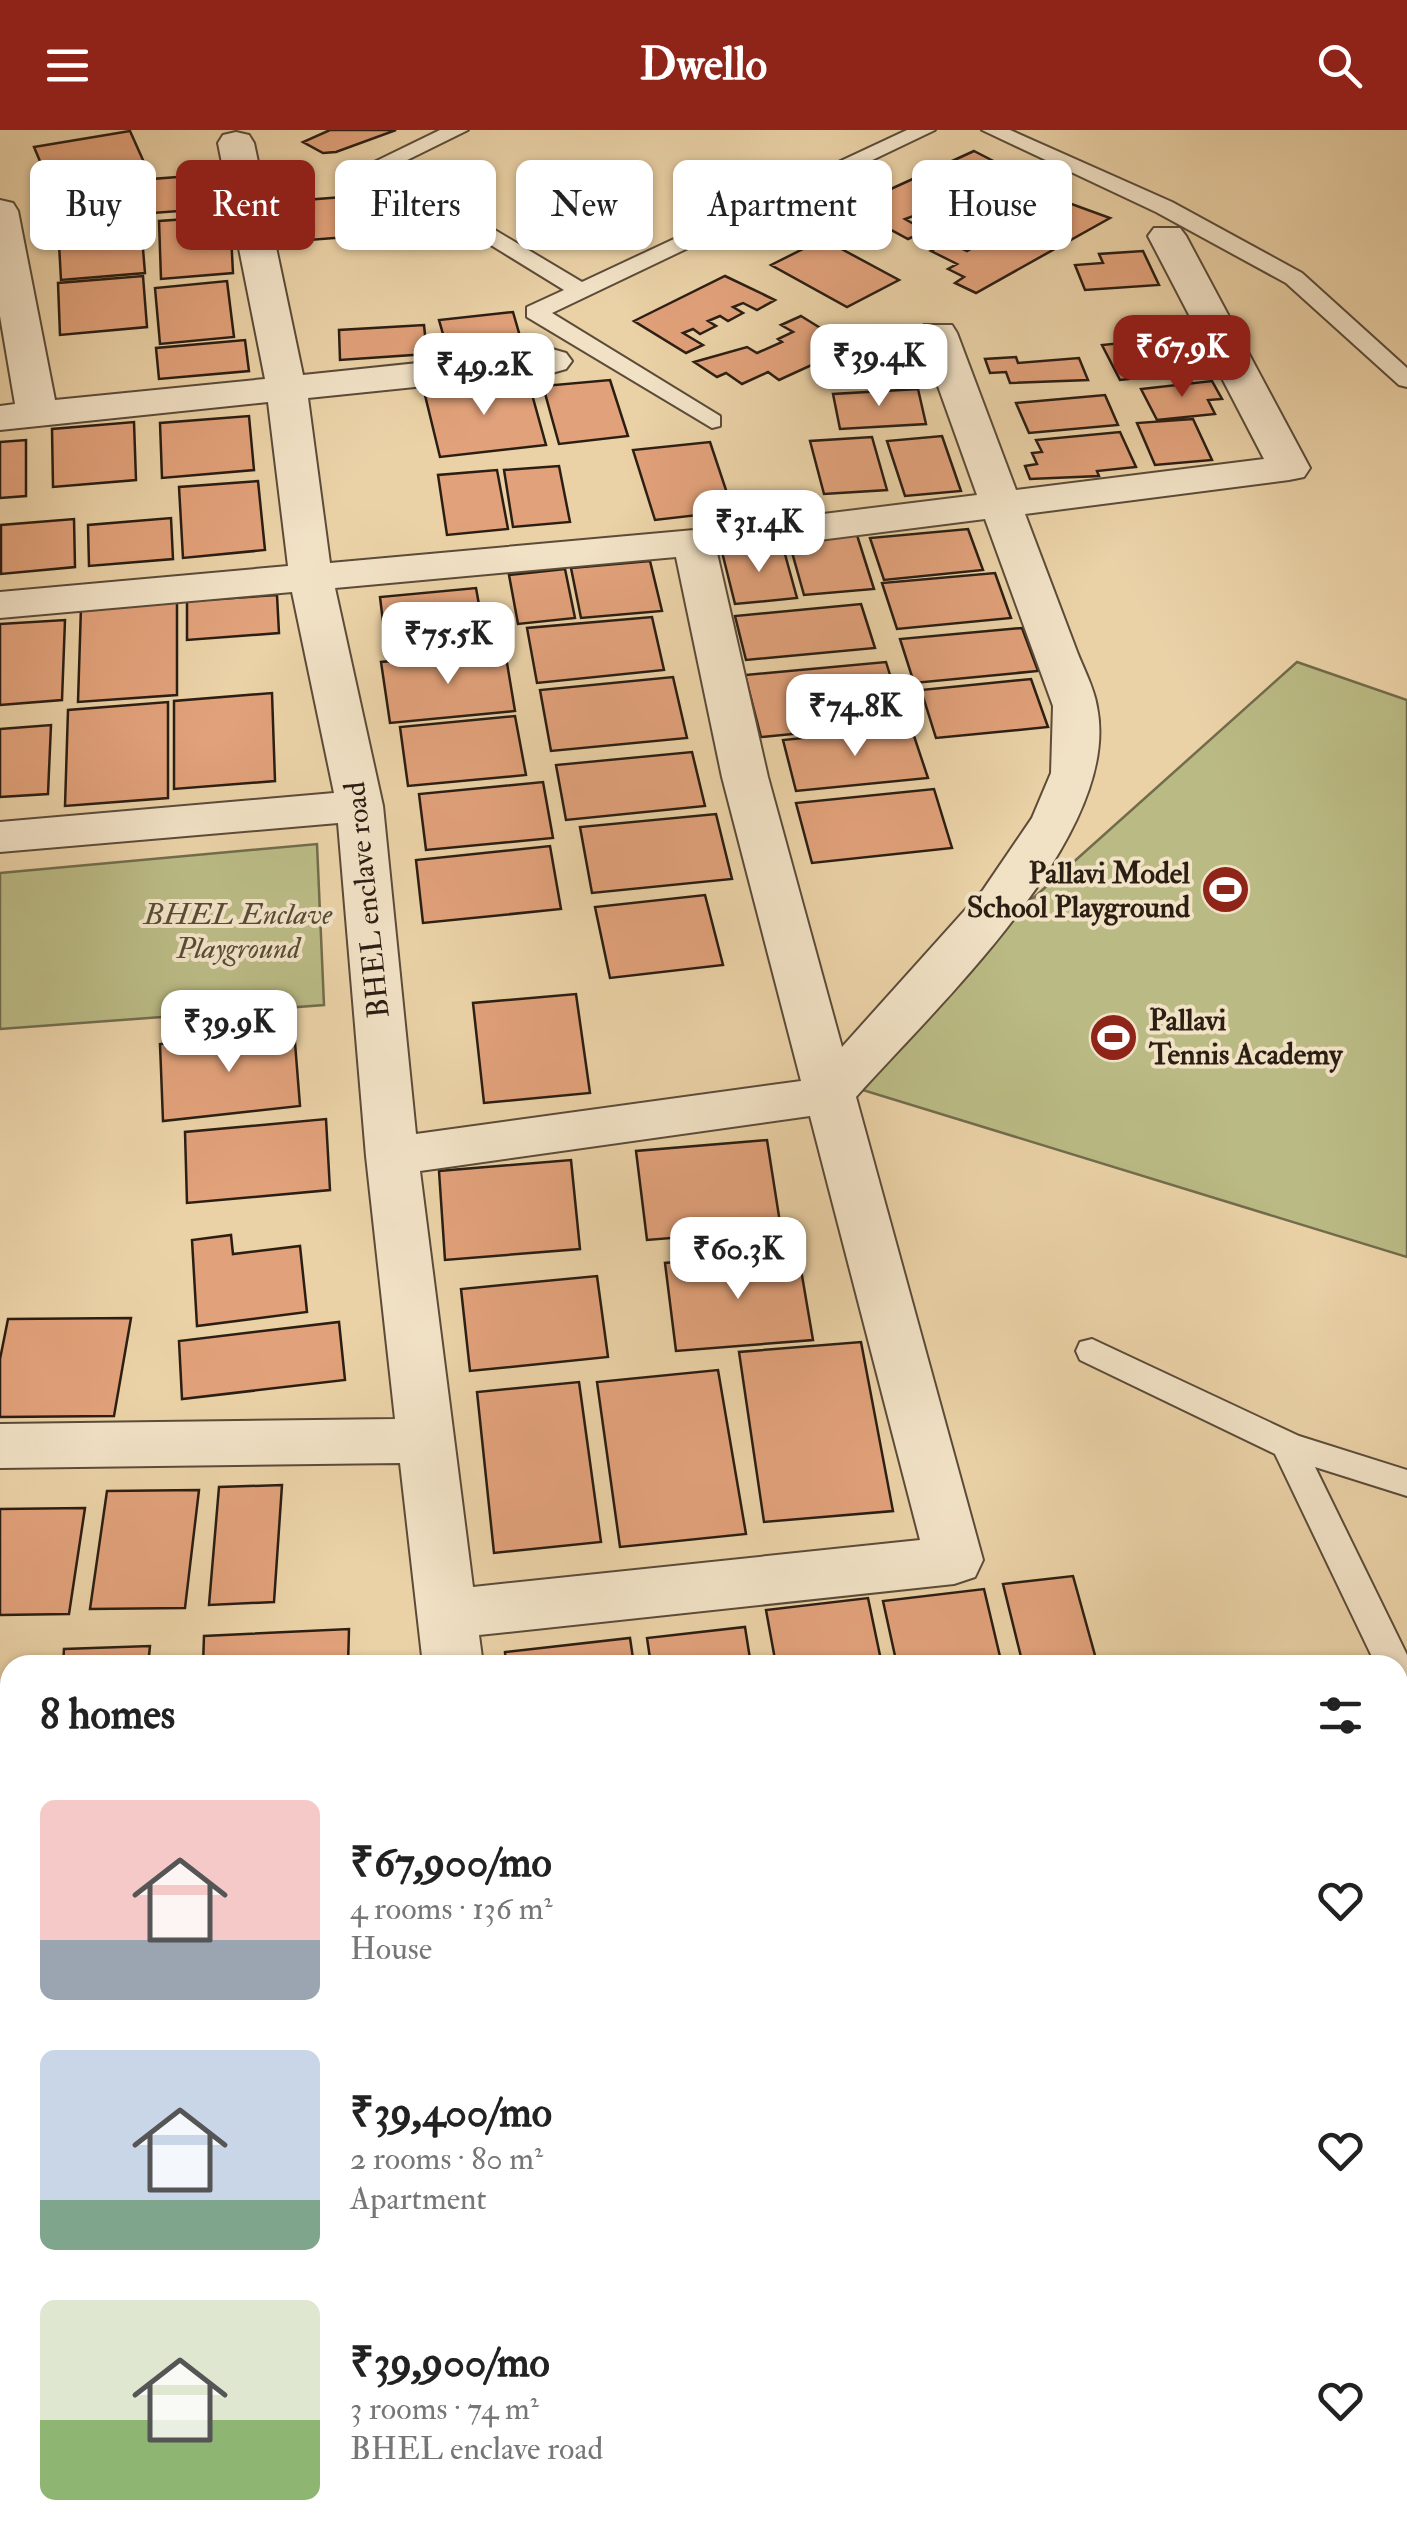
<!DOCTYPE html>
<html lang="en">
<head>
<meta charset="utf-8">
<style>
  body { margin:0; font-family:"IM FELL Double Pica",serif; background:#f2f2f2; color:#222; height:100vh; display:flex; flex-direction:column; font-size:38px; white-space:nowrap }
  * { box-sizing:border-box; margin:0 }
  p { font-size:32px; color:#767676 }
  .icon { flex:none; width:55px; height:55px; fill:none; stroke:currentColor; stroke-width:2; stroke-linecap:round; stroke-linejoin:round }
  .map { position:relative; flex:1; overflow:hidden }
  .panel { position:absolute; left:0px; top:1525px; width:1408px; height:892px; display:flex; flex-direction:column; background:#fff; border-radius:30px 30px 0 0; box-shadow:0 2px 8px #0004 }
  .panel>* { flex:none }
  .banner { position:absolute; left:30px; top:30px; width:1348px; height:90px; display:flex; gap:20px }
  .price { position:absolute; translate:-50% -85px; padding:0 22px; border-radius:20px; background:#fff; color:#222; font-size:32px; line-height:65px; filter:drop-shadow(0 2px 5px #0008) }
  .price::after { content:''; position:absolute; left:50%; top:60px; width:30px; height:22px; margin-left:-15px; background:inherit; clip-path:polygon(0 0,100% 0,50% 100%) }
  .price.active { background:#8f2418; color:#fff }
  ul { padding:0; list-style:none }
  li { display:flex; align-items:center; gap:30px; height:250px; padding:0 40px }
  li span { display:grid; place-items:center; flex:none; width:280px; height:200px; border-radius:15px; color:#555 }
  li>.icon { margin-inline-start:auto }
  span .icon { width:120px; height:120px; fill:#fffc; stroke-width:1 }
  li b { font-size:42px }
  h2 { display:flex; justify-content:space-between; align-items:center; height:120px; padding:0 40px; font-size:42px }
  .pill { padding:0 35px; border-radius:15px; background:#fff; box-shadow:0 2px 8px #0004; font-size:35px; line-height:90px }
  .pill.active { background:#8f2418; color:#fff }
  header { display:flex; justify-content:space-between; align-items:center; height:130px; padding:0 40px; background:#8f2418; color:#fff; font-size:45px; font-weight:800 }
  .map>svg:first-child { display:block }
</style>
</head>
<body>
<header><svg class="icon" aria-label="menu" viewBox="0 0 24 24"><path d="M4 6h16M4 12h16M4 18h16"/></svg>Dwello<svg class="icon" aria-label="search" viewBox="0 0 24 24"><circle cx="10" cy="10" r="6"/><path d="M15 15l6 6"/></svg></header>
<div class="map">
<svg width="1407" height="2416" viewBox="0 0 1407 2416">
  <rect width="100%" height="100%" fill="#ead1a6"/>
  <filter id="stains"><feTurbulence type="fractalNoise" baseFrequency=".002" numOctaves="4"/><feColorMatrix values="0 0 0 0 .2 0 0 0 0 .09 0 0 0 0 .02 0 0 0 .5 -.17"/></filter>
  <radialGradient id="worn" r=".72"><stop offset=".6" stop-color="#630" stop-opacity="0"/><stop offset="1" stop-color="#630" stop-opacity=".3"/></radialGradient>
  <path fill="#baba84" stroke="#726c4c" stroke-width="2.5" d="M 1297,532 L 1407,570 L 1407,1127 L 830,950 Z
    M 317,714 L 324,875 L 0,899 L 0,743 Z"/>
  <path fill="#e1a17a" stroke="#2b1e13" stroke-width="2.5" d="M 330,0 L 396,0 L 336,22 L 323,23 L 303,12 Z
    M 130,1 L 147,39 L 50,55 L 34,17 Z
    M 974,21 L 1003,36 L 994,41 L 1022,56 L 1004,64 L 983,53 L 975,56 L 985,61 L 967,70 L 958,65 L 950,69 L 959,74 L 950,78 L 939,73 L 930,77 L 940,83 L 923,91 L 913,86 L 905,89 L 926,101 L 908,109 L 880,94 L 873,97 L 858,89 L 850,93 L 836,84 Z
    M 216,44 L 219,78 L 153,83 L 152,49 Z
    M 142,64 L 146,101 L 56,109 L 54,71 Z
    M 1044,64 L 1110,88 L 976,163 L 955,153 L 964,147 L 948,139 L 957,134 L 931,121 L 948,112 L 967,121 L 974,117 L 968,114 L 982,107 L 989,110 L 998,106 L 991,102 L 1000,97 L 1011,103 L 1019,98 L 1008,92 L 1025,83 L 1032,87 L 1040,83 L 1023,76 Z
    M 368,65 L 373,105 L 309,110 L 305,70 Z
    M 230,86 L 233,143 L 161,149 L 159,91 Z
    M 142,107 L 145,143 L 61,150 L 59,114 Z
    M 823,109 L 899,150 L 847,177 L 771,135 Z
    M 1143,121 L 1159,155 L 1085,160 L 1075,135 L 1103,133 L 1099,124 Z
    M 143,146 L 147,197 L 60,205 L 58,153 Z
    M 725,146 L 775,170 L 757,180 L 743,173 L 733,177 L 743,183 L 728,191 L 720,186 L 708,191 L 716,196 L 700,204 L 693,199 L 683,203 L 703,215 L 686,223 L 634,191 Z
    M 227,151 L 234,207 L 160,214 L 155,158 Z
    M 513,182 L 521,210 L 447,218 L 439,190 Z
    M 801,186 L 851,217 L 779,250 L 768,242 L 742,254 L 726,243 L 717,247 L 694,232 L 747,217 L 757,223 L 782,212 L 778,209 L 793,202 L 781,195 Z
    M 424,195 L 427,224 L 340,230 L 339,200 Z
    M 1191,206 L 1210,240 L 1120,250 L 1102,215 Z
    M 245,210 L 249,241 L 159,249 L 156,218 Z
    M 1016,227 L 1018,233 L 1079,228 L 1088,250 L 1010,253 L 1006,242 L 990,243 L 985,229 Z
    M 528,250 L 546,315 L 440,327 L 424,261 Z
    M 610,250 L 628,306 L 559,314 L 543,256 Z
    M 1212,251 L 1222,269 L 1208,270 L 1215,284 L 1157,290 L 1141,259 Z
    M 918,259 L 926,294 L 840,299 L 833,264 Z
    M 1105,265 L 1118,295 L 1029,303 L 1016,273 Z
    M 249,286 L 254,340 L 162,348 L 160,293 Z
    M 1193,289 L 1212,330 L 1155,335 L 1137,293 Z
    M 134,292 L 136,350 L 53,357 L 52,299 Z
    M 1120,302 L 1136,337 L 1097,341 L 1099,346 L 1030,349 L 1025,336 L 1037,334 L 1032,323 L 1042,322 L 1036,310 Z
    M 942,306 L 961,361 L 905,366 L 887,311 Z
    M 872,307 L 887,360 L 824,364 L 810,311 Z
    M 26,310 L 26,366 L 0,368 L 0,312 Z
    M 710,312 L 733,381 L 655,390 L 633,320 Z
    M 559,336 L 570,392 L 513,397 L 504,340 Z
    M 497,340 L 508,399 L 447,405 L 438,345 Z
    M 258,351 L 265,420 L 183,428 L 179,357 Z
    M 171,388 L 173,429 L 89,436 L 88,395 Z
    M 74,389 L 75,437 L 1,444 L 1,395 Z
    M 968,399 L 983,440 L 884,450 L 870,408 Z
    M 856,402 L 874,459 L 804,465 L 788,408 Z
    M 783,417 L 797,468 L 735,474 L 722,422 Z
    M 650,431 L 662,481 L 581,488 L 571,438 Z
    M 565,439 L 575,488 L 518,494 L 509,445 Z
    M 995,443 L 1011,488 L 897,499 L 882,453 Z
    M 476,458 L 485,508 L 386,517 L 380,467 Z
    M 277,465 L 279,503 L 187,510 L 187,471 Z
    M 177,470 L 177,565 L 78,572 L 81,477 Z
    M 861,474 L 875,518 L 746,530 L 735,486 Z
    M 652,487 L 664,540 L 537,553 L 527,498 Z
    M 65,490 L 62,570 L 0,575 L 0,494 Z
    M 1022,498 L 1038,541 L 914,553 L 900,509 Z
    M 505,521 L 515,581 L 390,593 L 381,532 Z
    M 886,532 L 905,593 L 761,607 L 745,545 Z
    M 673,547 L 687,608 L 551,621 L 540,560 Z
    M 1031,549 L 1048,597 L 936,608 L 921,560 Z
    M 272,563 L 275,651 L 174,659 L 174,571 Z
    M 168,572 L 168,668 L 65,676 L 68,580 Z
    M 515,586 L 526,645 L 408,656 L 400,597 Z
    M 51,595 L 48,664 L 0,667 L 0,599 Z
    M 911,597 L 928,648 L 796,661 L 783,610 Z
    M 692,622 L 705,676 L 566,690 L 556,635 Z
    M 543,652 L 553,708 L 426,720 L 419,664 Z
    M 934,659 L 952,718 L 812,733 L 796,673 Z
    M 716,684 L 732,749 L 592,763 L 580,697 Z
    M 550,716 L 561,779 L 423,793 L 416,730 Z
    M 705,765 L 723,835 L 610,848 L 595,777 Z
    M 576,864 L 590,963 L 484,973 L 473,873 Z
    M 294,900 L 300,976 L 163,991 L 160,914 Z
    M 326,989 L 330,1060 L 187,1073 L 185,1002 Z
    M 767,1010 L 781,1099 L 647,1110 L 636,1021 Z
    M 571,1030 L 580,1119 L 445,1130 L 439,1041 Z
    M 231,1105 L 233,1124 L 300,1116 L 307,1182 L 197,1196 L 192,1110 Z
    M 798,1122 L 813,1210 L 676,1221 L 665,1133 Z
    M 597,1146 L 608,1227 L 470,1241 L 461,1159 Z
    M 131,1188 L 114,1286 L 0,1287 L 0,1229 L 8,1189 Z
    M 339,1192 L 345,1250 L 182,1269 L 179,1211 Z
    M 861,1212 L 893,1381 L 764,1392 L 739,1222 Z
    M 718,1240 L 746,1404 L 620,1417 L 597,1252 Z
    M 579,1252 L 601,1412 L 494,1423 L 477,1262 Z
    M 282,1355 L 274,1472 L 209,1475 L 219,1357 Z
    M 199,1360 L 185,1478 L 90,1479 L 107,1361 Z
    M 85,1378 L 69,1484 L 0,1485 L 0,1379 Z
    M 1073,1446 L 1096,1529 L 1023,1535 L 1003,1454 Z
    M 984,1459 L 1002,1535 L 897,1535 L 883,1471 Z
    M 868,1468 L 882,1535 L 776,1535 L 766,1480 Z
    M 745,1497 L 751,1535 L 651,1535 L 647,1508 Z
    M 349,1499 L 348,1535 L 203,1535 L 204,1506 Z
    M 630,1508 L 634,1535 L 506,1535 L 505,1522 Z
    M 150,1516 L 148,1535 L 63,1535 L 64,1519 Z
    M 10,1705 L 10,1772 L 0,1773 L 0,1707 Z
    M 10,1786 L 10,1884 L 0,1885 L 0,1788 Z
    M 10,2026 L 10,2197 L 0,2199 L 0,2027 Z
    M 10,2227 L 10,2346 L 0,2347 L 0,2228 Z
    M 0,2388 L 10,2398 L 10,2408 L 20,2408 L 29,2416 L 0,2416 Z"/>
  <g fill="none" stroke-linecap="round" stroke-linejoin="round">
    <defs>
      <path id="lane" d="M 440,0 L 468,0 L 391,38 L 582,152 L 907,0 L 935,0 L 552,183 L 720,286 L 720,296 L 712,298 L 527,187 L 527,177 L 564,160 L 364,37 Z
        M 982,0 L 1010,0 L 1172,72 L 1302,143 L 1407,238 L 1407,257 L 1399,255 L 1286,153 L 1156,82 Z
        M 1092,1209 L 1299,1306 L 1407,1340 L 1407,1366 L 1315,1337 L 1407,1525 L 1407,1577 L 1398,1574 L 1398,1535 L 1376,1535 L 1275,1324 L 1080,1230 L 1076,1221 L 1080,1212 Z"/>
      <path id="street" d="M 236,2 L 249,5 L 254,13 L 303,245 L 552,219 L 566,223 L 572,231 L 566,239 L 552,243 L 308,268 L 330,433 L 694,400 L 977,365 L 919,203 L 924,195 L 952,195 L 957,203 L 1016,360 L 1264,329 L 1148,106 L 1154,98 L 1180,98 L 1186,106 L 1310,338 L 1304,347 L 1289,350 L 1025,384 C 1042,429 1059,474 1076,519 C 1083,538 1094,557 1097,577 C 1123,704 935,878 856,967 L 983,1430 L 975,1447 L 954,1454 L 479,1505 L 483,1535 L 423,1535 L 400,1333 L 0,1338 L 0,1294 L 395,1289 L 366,1026 L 338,693 L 0,722 L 0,692 L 334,663 L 292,462 L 0,488 L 0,462 L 288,436 L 268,272 L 0,300 L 0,276 L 15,274 L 0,186 L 0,70 L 13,73 L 18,81 L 55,270 L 265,249 L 218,13 L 223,5 ZM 985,389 L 1053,576 L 1051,643 L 1032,688 L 983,760 L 842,917 L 768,647 L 717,423 ZM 676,427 L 722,647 L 801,951 L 416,1004 L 383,676 L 335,458 ZM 810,986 L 920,1410 L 473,1457 L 420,1041 Z
        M 10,1635 L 10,1689 L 0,1690 L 0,1636 Z
        M 10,1931 L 10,1993 L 0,1995 L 0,1933 Z
        M 106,2408 L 180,2408 L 180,2416 L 106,2416 Z
        M 497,2408 L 571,2408 L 572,2416 L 498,2416 Z"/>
      <path id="secondary" d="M 1407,1939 L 1407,2004 L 1398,2007 L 1398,1943 Z
        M 612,2408 L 697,2408 L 694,2416 L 609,2416 Z"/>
    </defs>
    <use href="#lane" stroke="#5b4b38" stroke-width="4"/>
    <use href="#street" stroke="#5b4b38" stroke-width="4"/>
    <use href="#secondary" stroke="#2b1e13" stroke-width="4"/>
    <use href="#lane" fill="#f1e1c5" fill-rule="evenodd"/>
    <use href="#street" fill="#f1e1c5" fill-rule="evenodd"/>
    <use href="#secondary" fill="#f1e1c5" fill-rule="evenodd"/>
  </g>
  <defs>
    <symbol id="stadium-disc" viewBox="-11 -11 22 22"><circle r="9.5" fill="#8f2418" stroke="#f1e1c5"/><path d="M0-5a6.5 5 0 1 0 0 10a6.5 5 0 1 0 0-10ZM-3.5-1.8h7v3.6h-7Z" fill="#fff"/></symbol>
  </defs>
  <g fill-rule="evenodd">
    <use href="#stadium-disc" x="1198" y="732" width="55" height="55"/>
    <use href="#stadium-disc" x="1086" y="880" width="55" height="55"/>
  </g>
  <g text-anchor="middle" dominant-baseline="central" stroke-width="8" stroke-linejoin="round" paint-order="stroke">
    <g font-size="30" font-weight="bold" fill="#2b1e13" stroke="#f1e1c5" text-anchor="end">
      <text x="1190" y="743">Pallavi Model<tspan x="1190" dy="34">School Playground</tspan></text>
      <text x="1149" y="890" text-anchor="start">Pallavi<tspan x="1149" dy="34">Tennis Academy</tspan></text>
    </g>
    <g font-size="30" fill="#2b1e13" stroke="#f1e1c5">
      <text transform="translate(367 770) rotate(-96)">BHEL enclave road</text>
    </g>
    <g font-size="30" font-style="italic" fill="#564d35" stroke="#f1e1c5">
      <text x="238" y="784">BHEL Enclave<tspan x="238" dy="34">Playground</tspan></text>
    </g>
  </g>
  <rect width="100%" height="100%" filter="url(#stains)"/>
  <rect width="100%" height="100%" fill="url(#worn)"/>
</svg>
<b class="price active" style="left:1182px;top:270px">₹67.9K</b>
<b class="price" style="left:879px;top:279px">₹39.4K</b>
<b class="price" style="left:484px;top:288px">₹49.2K</b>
<b class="price" style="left:759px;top:445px">₹31.4K</b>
<b class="price" style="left:448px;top:557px">₹75.5K</b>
<b class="price" style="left:855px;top:629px">₹74.8K</b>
<b class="price" style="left:229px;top:945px">₹39.9K</b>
<b class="price" style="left:738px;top:1172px">₹60.3K</b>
<div class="banner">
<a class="pill">Buy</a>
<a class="pill active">Rent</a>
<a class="pill">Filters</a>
<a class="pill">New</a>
<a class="pill">Apartment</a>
<a class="pill">House</a>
</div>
<section class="panel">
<h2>8 homes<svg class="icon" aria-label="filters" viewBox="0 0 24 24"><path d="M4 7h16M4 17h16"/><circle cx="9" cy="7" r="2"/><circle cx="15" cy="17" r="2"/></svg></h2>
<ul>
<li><span style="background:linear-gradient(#f6c9c9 70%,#9aa5b1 0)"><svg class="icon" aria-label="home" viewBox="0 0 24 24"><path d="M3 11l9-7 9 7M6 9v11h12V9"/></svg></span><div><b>₹67,900/mo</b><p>4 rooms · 136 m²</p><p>House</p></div><svg class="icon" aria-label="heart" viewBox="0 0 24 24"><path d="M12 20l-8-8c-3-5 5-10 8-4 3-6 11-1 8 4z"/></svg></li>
<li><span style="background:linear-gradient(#c9d6e8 75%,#7fa58c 0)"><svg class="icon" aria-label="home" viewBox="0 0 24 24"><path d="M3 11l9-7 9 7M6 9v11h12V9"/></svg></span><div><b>₹39,400/mo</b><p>2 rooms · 80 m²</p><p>Apartment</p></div><svg class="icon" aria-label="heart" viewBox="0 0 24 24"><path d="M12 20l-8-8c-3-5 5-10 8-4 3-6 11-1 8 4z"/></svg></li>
<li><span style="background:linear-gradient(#dfe7d0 60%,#8fb573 0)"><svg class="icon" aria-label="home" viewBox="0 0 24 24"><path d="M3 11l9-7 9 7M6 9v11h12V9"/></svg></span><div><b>₹39,900/mo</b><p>3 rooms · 74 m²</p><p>BHEL enclave road</p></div><svg class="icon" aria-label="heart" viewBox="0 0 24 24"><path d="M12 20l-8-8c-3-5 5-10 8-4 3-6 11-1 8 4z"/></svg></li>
</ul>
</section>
</div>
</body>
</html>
